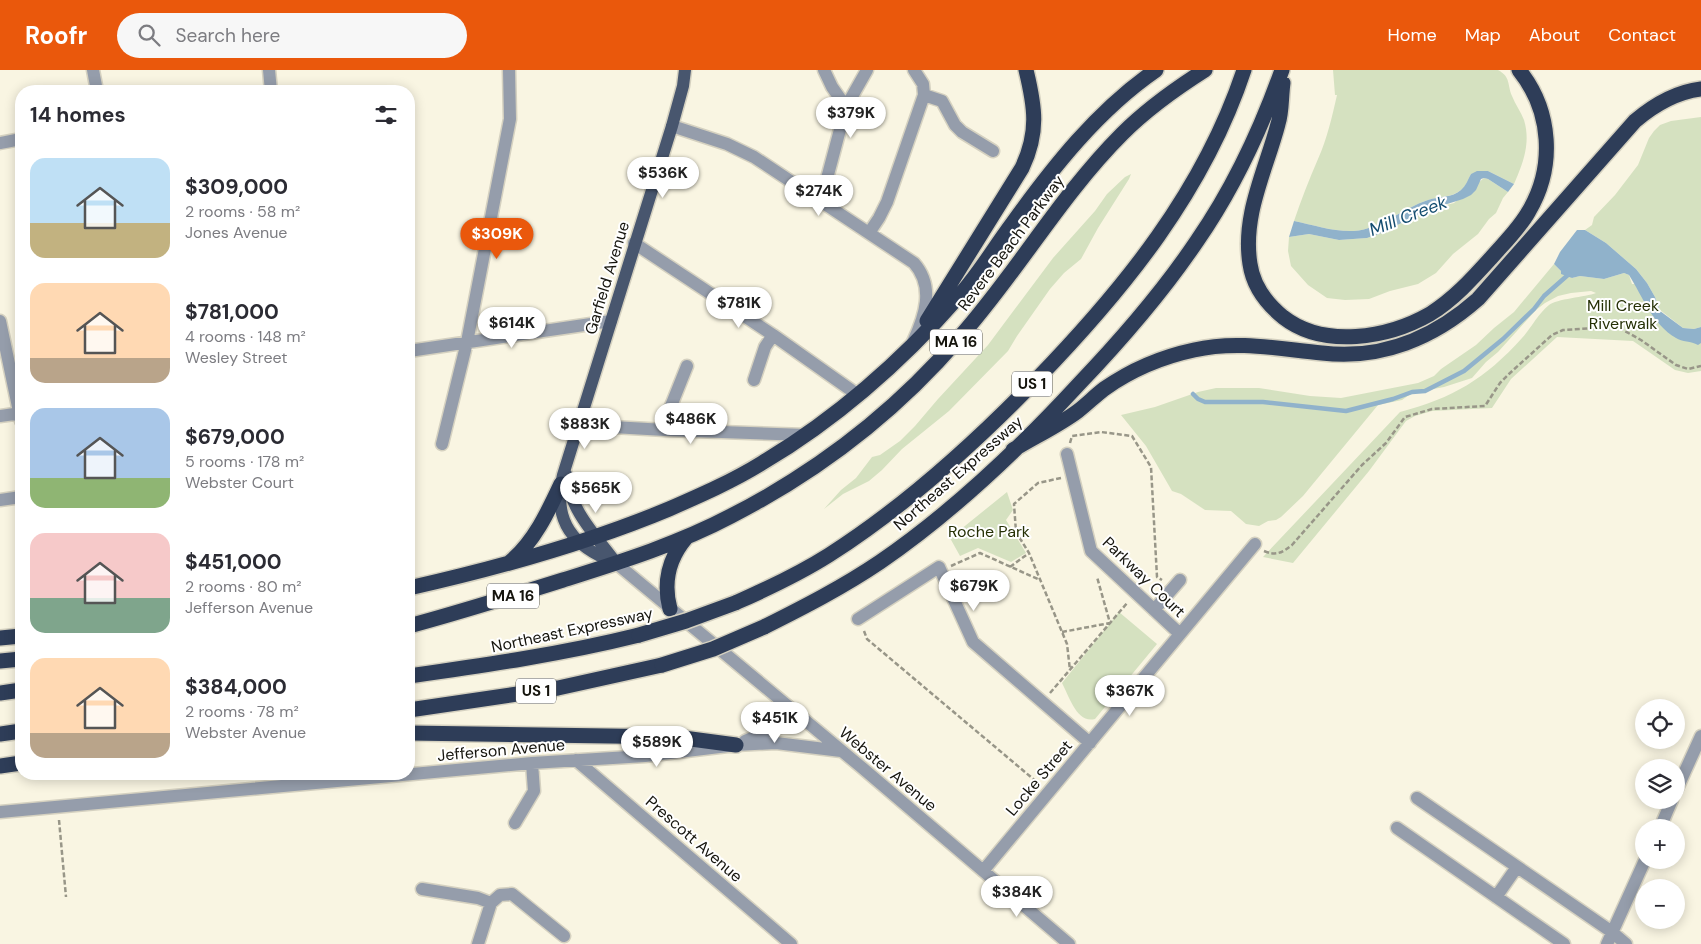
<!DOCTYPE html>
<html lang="en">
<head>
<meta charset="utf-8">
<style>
  body { margin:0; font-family:"DM Sans",sans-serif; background:#f7f7f7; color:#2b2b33; height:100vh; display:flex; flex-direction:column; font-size:19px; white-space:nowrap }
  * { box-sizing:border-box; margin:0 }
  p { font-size:16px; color:#7c7c81 }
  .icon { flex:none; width:28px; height:28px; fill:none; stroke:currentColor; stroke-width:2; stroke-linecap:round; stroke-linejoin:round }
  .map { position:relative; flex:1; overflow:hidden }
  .side { position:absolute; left:15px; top:15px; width:400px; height:695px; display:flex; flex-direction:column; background:#fff; border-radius:20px; box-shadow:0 2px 12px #0003 }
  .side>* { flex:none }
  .fabs { position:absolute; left:1635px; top:629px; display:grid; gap:10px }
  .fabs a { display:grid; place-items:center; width:50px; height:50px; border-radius:50%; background:#fff; box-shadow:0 2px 12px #0003; font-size:25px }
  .price { position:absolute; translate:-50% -42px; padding:0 11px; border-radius:18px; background:#fff; color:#222; font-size:16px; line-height:32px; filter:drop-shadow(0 1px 2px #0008) }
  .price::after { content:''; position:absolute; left:50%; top:30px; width:15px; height:11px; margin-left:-8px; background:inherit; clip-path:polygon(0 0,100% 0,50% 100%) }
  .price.selected { background:#ea580c; color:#fff }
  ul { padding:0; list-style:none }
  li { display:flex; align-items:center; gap:15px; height:125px; padding:0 15px }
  li span { display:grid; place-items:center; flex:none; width:140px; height:100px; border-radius:15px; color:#555 }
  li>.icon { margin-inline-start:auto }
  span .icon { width:60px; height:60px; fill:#fffc; stroke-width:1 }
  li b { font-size:21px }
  h2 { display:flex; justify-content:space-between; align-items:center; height:60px; padding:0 15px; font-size:21px }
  header { display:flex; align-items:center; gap:30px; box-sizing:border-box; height:70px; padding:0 25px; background:#ea580c; color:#fff }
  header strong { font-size:24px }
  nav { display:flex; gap:28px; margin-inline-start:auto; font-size:18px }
  .search { width:350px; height:45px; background:#f7f7f7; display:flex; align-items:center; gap:12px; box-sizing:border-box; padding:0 18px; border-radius:28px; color:#7c7c81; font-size:19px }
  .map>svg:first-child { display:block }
</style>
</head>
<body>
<header>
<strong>Roofr</strong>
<div class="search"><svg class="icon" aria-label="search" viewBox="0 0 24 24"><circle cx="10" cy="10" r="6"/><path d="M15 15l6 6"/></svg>Search here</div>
<nav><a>Home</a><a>Map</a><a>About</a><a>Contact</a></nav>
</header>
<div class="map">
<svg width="1701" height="874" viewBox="0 0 1701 874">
  <rect width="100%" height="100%" fill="#f9f5e2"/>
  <path fill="#d5e1c0" d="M 1333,0 L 1498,0 C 1511,7 1507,14 1512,26 C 1515,34 1521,42 1524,50 C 1531,73 1523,93 1514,114 L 1488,101 L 1471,104 C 1468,109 1466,117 1461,120 C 1451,128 1439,126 1428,130 C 1403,138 1381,159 1354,161 C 1334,162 1314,155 1294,151 C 1301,130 1309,110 1318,89 C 1327,69 1332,47 1337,25 L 1335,25 Z
    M 1701,47 L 1701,257 L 1694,259 L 1683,258 L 1660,240 L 1655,227 L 1647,213 L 1636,199 L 1606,173 L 1585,160 L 1592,155 L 1594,147 L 1615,125 L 1638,95 L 1649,68 L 1654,61 L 1660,55 L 1671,51 Z
    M 1131,104 L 1129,109 L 1098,158 L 1081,189 L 1064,203 L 1050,219 L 1017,266 L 1008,281 L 949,341 L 902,379 L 882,400 L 869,411 L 843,424 L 824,439 L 841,420 L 856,408 L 872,387 L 880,385 L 900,371 L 915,356 L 938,329 L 988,275 L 1053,188 L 1095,141 L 1107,124 L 1125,107 Z
    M 1484,108 L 1488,109 L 1508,122 L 1503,128 L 1496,143 L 1489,149 L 1478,164 L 1453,184 L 1436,203 L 1418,214 L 1390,221 L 1369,229 L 1345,230 L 1327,228 L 1308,215 L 1291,196 L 1288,181 L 1289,167 L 1309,164 L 1339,170 L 1367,168 L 1379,164 L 1428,140 L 1454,133 Z
    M 1554,194 L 1561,201 L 1572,208 L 1580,206 L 1604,209 L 1624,203 L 1629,205 L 1632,214 L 1635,214 L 1655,248 L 1701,269 L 1701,301 L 1688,303 L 1675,300 L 1633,271 L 1557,267 L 1511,309 L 1492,338 L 1432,341 L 1415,346 L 1406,351 L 1369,401 L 1293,493 L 1263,487 L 1400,342 C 1453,328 1485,309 1522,268 C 1531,258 1538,244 1549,235 C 1556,229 1586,227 1596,223 L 1591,221 L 1571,223 L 1558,226 L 1545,233 L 1536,240 L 1498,282 L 1486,292 L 1472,308 L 1444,317 L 1412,323 L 1402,330 L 1378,335 L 1303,426 L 1281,447 L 1276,450 L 1268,451 L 1259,456 L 1246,454 L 1231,441 L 1205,440 L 1181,424 L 1172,421 L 1146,376 L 1121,345 L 1155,337 L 1198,322 L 1216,318 L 1259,318 L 1310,326 L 1341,328 L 1418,313 L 1434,306 L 1441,299 L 1476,275 L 1494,258 L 1514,242 Z
    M 1007,422 L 1013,440 L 1006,450 L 1026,483 L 1011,492 L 978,478 L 960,486 L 950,468 Z
    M 1119,542 L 1157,574 L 1095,649 C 1077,654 1069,626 1062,613 Z"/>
  <path fill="#90b2cb" d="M 1477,101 L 1488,101 L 1514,114 L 1508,122 L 1488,109 L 1484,108 L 1481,109 L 1476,120 L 1471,125 L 1463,129 L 1428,140 L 1379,164 L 1367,168 L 1339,170 L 1309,164 L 1289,167 L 1294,151 C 1314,155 1334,162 1354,161 C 1381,159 1403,138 1428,130 C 1439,126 1452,128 1461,120 C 1466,116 1468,109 1471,104 Z
    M 1577,160 L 1585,160 L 1606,173 L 1636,199 L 1647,213 L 1655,227 L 1660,241 L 1683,258 L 1694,259 L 1701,257 L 1701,273 L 1698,275 C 1691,271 1682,272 1676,268 C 1652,254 1643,227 1629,205 L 1624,203 L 1604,209 L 1580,206 L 1572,208 L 1561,204 L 1561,201 L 1554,194 L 1560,182 Z"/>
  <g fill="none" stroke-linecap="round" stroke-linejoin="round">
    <path stroke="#90b2cb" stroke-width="4.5" d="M 1193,324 L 1198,329 L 1205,332 L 1263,332 L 1346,341 L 1393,329 L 1412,322 L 1425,321 L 1464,301 L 1503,269 L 1534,239 L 1544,226 L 1569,204"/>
    <defs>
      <path id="minor" d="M 93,0 L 97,21
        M 269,0 L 271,21
        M 824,0 L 832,17 L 846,37
        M 924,25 L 942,31 L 955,55 L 962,62 L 993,81
        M 672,56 L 727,74 L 754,87 L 914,193 C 935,217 925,246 913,272
        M 0,73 L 21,69
        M 821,131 L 846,37 L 867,0
        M 869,163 L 879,148 L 887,132 L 924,25 L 923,14 L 914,0
        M 634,173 L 773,265 L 858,325
        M 0,251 L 21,351
        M 409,281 L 611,251
        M 754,310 L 765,277 L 773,265
        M 0,346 L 21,343
        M 578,355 L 665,360 L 806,365
        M 665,360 L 667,346 L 687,296
        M 442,374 L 467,272 L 510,49 L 509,0
        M 1067,384 L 1091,481 L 1180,564
        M 0,430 L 21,427
        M 616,493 L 860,696 L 1069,874
        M 1154,540 L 1180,510
        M 858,549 L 939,497 L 973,572 L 1090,673
        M 745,671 L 773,659 L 792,640
        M 576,690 L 791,874
        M 1676,721 L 1701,666
        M 1417,728 L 1612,862 L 1626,874
        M 0,742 L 532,693 L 645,686 L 736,675 L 776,673 L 841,681
        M 515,753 L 534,721 L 532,693
        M 1397,758 L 1564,874
        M 1660,758 L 1672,730
        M 983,801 L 1255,474
        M 422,819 L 478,828 L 491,833
        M 1496,827 L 1517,797
        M 478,874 L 491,833 L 500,825 L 512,824 L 564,866
        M 1607,874 L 1645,790"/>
      <path id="major" d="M 566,404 C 569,439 596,466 616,493
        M 616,493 C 573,477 552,451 563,405 L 672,56 L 683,16 L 685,0"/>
      <path id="highway" d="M 1283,13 C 1281,27 1282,42 1278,54 C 1266,100 1242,145 1250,194 C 1253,215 1266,233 1283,247 C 1324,279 1388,268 1430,244 C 1454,229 1472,209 1491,188 C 1504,173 1519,159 1529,141 C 1555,97 1552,41 1519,0
        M 927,251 L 1022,98 C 1039,62 1035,37 1026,0
        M 1013,380 C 1034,367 1058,356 1078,341 C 1087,334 1095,326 1104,319 C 1131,300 1161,287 1194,280 C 1237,270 1279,279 1322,283 C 1381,290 1434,268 1478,229 L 1635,51 C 1654,35 1676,22 1701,19
        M 510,492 C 534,472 548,442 561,414
        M 409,518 C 498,498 585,474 669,439 C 701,425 733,411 762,393 C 836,349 902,291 959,226 C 979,204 994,178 1012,154 C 1053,97 1098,40 1156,0
        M 735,533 C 767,519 799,504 829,485 C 906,436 974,374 1037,309 C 1124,219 1204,121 1244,0
        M 670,539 C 663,513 669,488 686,468
        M 409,556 C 461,542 512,526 563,510 C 620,492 678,474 731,446 C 817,402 896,341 959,268 C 1017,203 1060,126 1122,64 C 1147,39 1175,19 1205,0
        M 764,557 C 804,537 843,517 880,492 C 953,442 1018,380 1078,315 C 1121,270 1162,223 1197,171 C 1233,119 1261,59 1282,0
        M 0,568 L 21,566
        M 0,591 L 21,589
        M 409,606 C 486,595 563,584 639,565
        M 0,623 L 21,620
        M 409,640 L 558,618 L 662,595
        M 409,663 L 676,667 L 736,675
        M 0,664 L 21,661
        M 0,696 L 21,693"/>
    </defs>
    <use href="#minor" stroke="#d5d1c0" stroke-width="15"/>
    <use href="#major" stroke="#d5d1c0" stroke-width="15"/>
    <use href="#highway" stroke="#d5d1c0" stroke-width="18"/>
    <path stroke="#989688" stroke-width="2.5" stroke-dasharray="5 2.5" stroke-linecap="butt" d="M 1070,373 L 1072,366 L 1101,362 L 1132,366 L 1151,397 L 1157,507 L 1162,510
      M 1061,408 L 1038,413 L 1014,434 L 1016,462 L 1029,483 L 1067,574 L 1070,600
      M 1264,481 C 1276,486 1282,483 1292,475 L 1362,395 L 1386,373 L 1405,347 L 1432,339 L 1485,336 L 1500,313 L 1510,303 L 1552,265 L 1563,260 L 1595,258 L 1614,255 L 1641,270 L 1676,295 L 1688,299 L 1701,296
      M 951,496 L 980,483 L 1040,510
      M 1010,497 L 1029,483
      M 864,561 L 867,569 L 1038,713
      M 1062,562 L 1110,553 L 1097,507
      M 1050,623 L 1128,532
      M 59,750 L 66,827"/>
    <use href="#minor" stroke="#959dab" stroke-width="12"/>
    <use href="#major" stroke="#48566e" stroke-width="12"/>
    <use href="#highway" stroke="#2e3d58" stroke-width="15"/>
    <defs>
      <path id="highway-bridge" d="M 639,565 L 686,551 L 735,533
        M 662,595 L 713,579 L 764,557"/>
    </defs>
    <use href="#highway-bridge" stroke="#d5d1c0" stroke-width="18" stroke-linecap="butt"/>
    <use href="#highway-bridge" stroke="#2e3d58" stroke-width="15"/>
  </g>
  <g text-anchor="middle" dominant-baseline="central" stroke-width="4" stroke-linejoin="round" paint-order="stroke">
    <g fill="#fff" stroke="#5b5a56" stroke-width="1">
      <rect x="930" y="259.5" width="52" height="25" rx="4"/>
      <rect x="1012" y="301.5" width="40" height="25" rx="4"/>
      <rect x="487" y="513.5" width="52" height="25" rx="4"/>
      <rect x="516" y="608.5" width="40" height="25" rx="4"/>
    </g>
    <g font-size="15" font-weight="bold" fill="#15140d">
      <text x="956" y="272">MA 16</text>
      <text x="1032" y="314">US 1</text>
      <text x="513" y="526">MA 16</text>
      <text x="536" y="621">US 1</text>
    </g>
    <g font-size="16" fill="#15140d" stroke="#fff">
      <text transform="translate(1011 173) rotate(-53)">Revere Beach Parkway</text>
      <text transform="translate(607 208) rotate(-73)">Garfield Avenue</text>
      <text transform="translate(958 403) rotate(-41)">Northeast Expressway</text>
      <text transform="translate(1144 507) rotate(44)">Parkway Court</text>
      <text transform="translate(572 560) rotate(-12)">Northeast Expressway</text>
      <text transform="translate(501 680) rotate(-5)">Jefferson Avenue</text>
      <text transform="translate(888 699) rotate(40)">Webster Avenue</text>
      <text transform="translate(1039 708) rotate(-50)">Locke Street</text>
      <text transform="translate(694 769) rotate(41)">Prescott Avenue</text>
    </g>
    <g font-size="16" fill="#253005" stroke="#fff">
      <text x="1623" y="235">Mill Creek<tspan x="1623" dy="18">Riverwalk</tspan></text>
      <text x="989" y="461">Roche Park</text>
    </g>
    <g font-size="18" font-style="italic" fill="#144d70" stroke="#fff">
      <text transform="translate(1408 146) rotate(-21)">Mill Creek</text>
    </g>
  </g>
</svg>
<div class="fabs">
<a><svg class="icon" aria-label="locate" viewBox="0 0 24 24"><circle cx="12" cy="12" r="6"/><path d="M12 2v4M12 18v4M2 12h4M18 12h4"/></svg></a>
<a><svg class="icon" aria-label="layers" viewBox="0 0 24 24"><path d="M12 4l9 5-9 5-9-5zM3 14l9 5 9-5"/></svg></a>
<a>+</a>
<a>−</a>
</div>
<b class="price" style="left:851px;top:69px">$379K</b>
<b class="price" style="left:663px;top:129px">$536K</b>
<b class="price" style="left:819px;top:147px">$274K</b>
<b class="price selected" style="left:497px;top:190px">$309K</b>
<b class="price" style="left:739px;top:259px">$781K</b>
<b class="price" style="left:512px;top:279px">$614K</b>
<b class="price" style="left:691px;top:375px">$486K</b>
<b class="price" style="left:585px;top:380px">$883K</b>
<b class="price" style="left:596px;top:444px">$565K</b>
<b class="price" style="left:974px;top:542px">$679K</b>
<b class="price" style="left:1130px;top:647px">$367K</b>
<b class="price" style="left:775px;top:674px">$451K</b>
<b class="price" style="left:657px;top:698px">$589K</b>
<b class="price" style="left:1017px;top:848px">$384K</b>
<section class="side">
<h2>14 homes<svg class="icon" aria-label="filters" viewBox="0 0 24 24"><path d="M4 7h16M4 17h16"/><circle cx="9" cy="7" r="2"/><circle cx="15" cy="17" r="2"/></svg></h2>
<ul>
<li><span style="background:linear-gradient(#bfe0f5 65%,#c2b280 0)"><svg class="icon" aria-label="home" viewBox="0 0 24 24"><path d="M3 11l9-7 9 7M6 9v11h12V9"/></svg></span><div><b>$309,000</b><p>2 rooms · 58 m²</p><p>Jones Avenue</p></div></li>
<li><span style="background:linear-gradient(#ffd9b3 75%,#b9a48a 0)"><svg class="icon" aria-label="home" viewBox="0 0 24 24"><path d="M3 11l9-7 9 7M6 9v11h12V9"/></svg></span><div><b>$781,000</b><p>4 rooms · 148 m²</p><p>Wesley Street</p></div></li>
<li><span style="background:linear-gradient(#a9c7e8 70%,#8fb573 0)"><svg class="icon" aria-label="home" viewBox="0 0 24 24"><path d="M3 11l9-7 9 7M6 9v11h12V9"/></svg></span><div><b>$679,000</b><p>5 rooms · 178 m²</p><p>Webster Court</p></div></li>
<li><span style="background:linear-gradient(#f6c9c9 65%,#7fa58c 0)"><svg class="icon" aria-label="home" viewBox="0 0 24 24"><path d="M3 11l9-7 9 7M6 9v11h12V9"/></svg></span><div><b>$451,000</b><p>2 rooms · 80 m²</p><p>Jefferson Avenue</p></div></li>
<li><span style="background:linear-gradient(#ffd9b3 75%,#b9a48a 0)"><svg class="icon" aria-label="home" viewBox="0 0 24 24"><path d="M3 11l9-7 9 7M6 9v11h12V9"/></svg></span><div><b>$384,000</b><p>2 rooms · 78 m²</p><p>Webster Avenue</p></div></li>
</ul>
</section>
</div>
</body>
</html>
